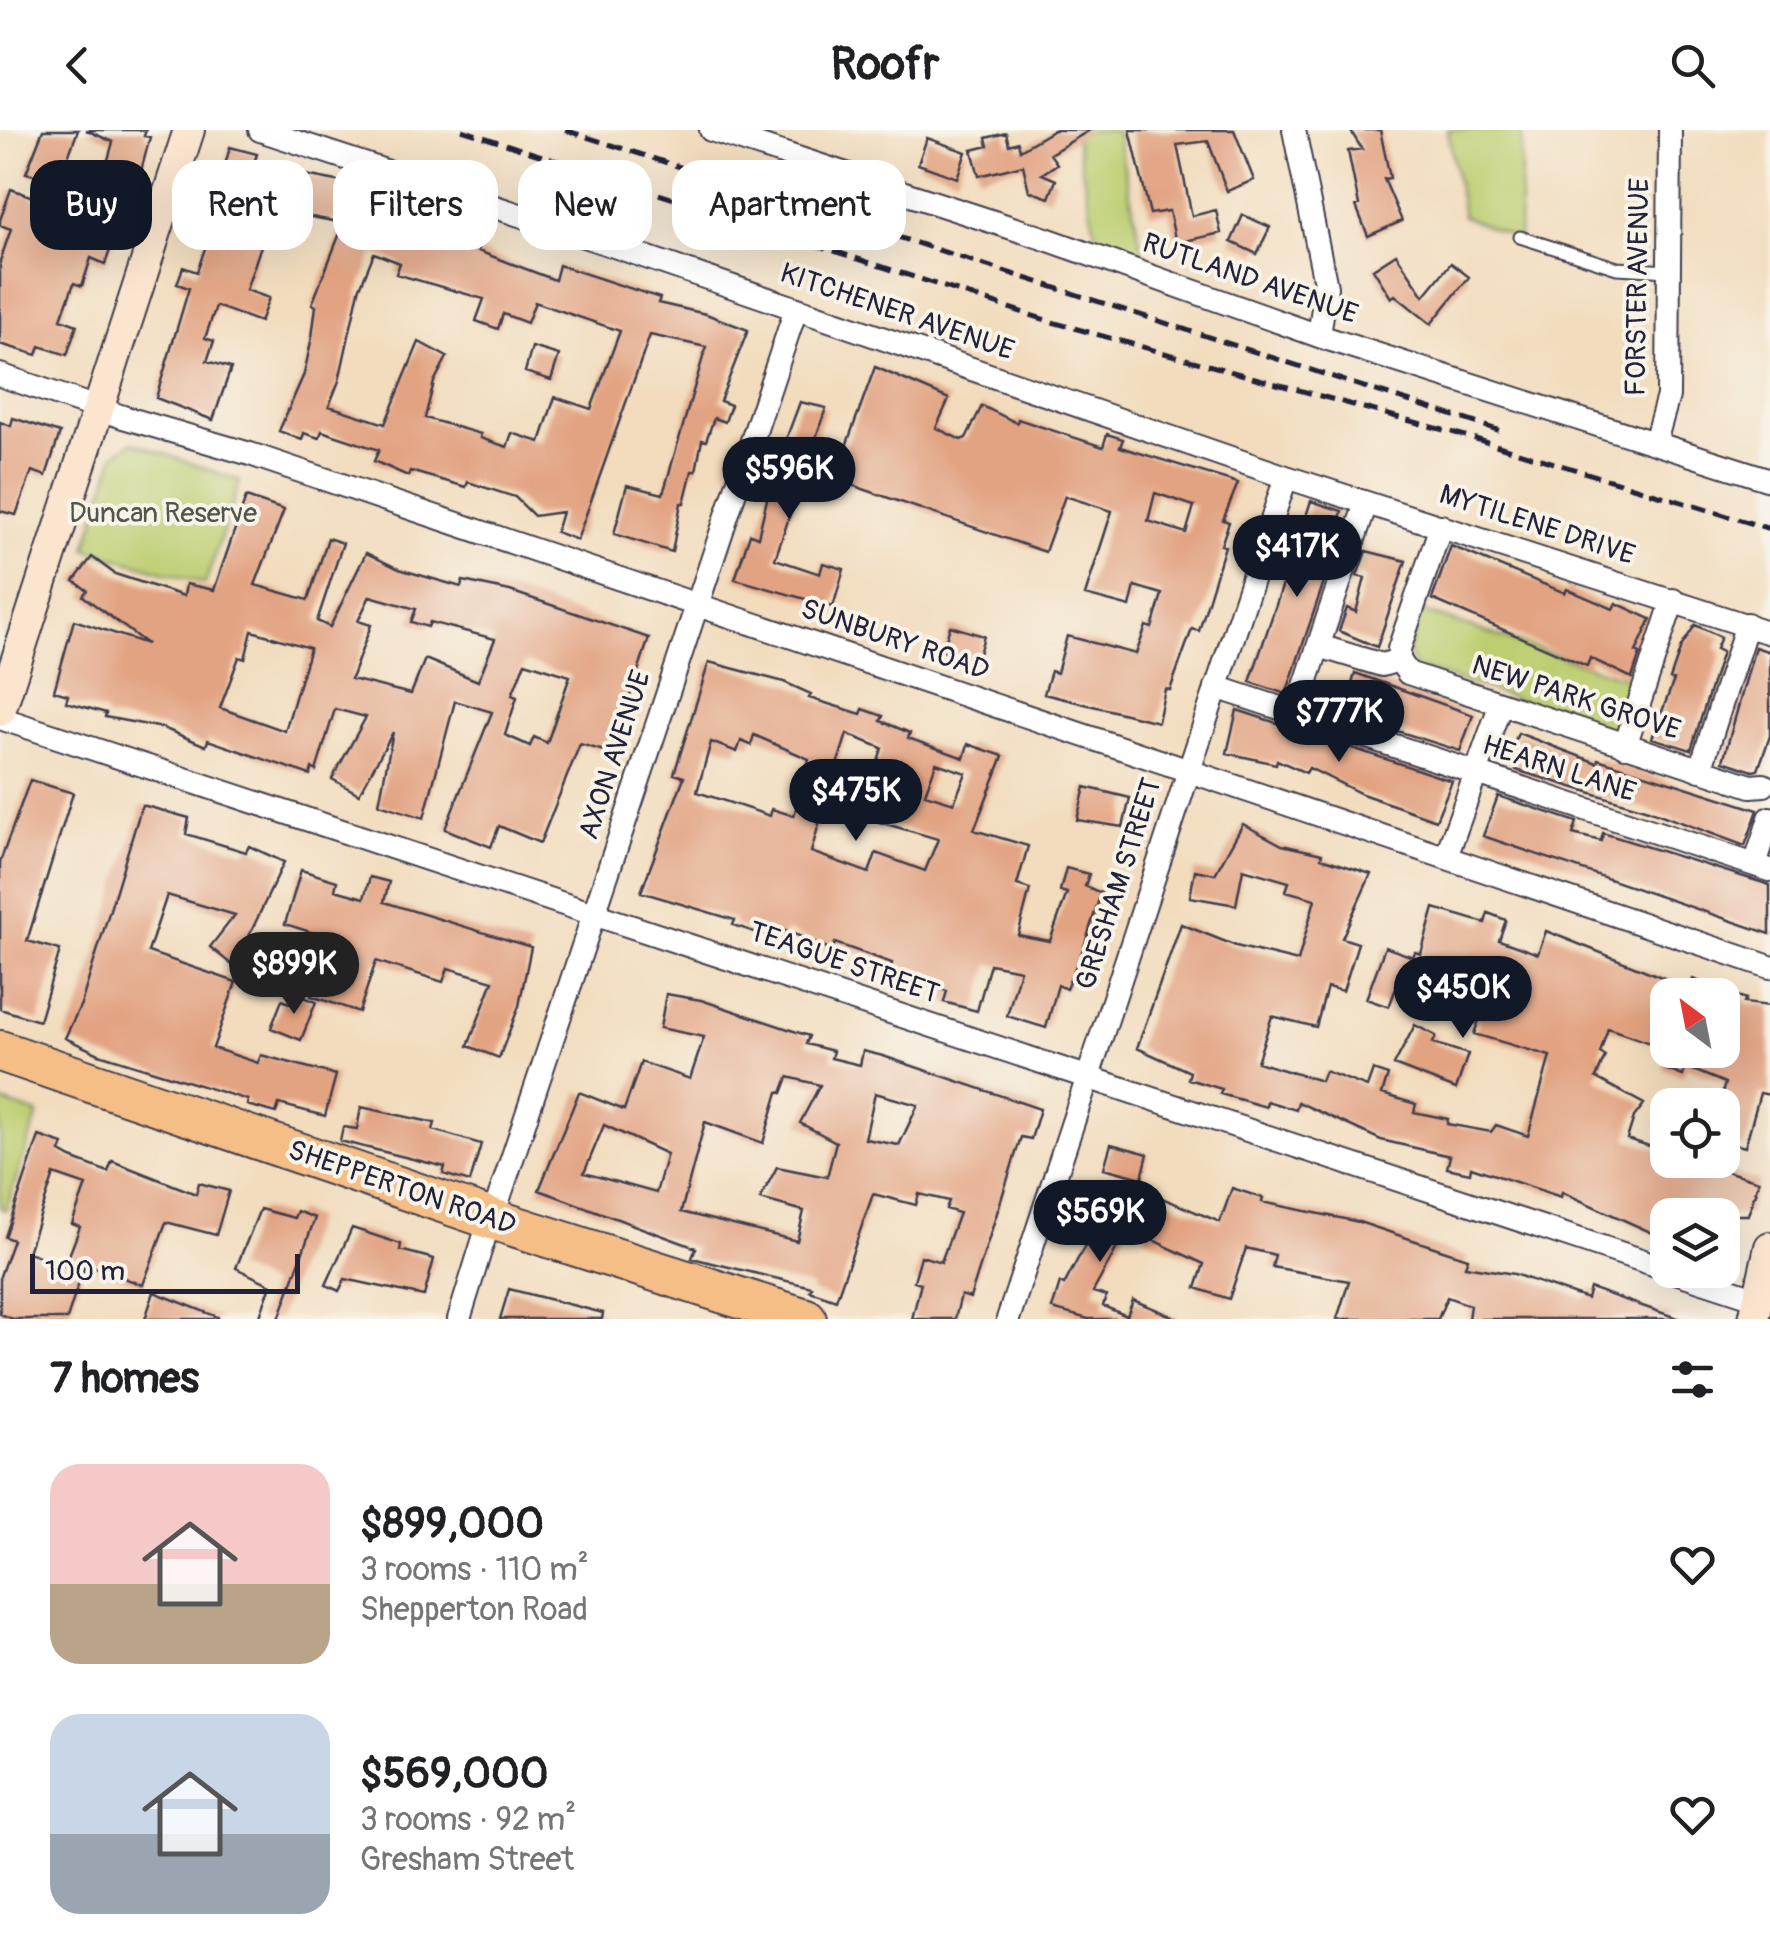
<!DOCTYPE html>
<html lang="en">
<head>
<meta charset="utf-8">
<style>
  body { margin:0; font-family:Pangolin,sans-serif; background:#f6f6f6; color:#202124; height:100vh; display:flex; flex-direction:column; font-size:38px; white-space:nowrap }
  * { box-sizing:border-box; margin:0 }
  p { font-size:32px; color:#757577 }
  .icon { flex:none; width:55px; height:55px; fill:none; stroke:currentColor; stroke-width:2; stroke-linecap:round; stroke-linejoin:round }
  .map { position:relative; height:1189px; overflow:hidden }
  .sheet { display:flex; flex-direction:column; background:#fff; flex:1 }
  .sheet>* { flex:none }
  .guide { position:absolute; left:30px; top:30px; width:1000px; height:90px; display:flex; gap:20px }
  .needle { width:65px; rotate:328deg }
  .controls { position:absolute; left:1650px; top:848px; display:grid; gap:20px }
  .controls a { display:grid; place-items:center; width:90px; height:90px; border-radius:20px; background:#fff; box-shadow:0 10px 40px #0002; font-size:50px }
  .scale { position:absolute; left:30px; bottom:25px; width:270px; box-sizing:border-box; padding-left:10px; border:5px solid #22223b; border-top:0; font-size:28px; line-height:35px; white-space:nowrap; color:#22223b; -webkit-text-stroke:8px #f7f3e8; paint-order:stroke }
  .price { position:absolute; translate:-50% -85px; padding:0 22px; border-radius:35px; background:#111827; color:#fff; font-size:32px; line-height:65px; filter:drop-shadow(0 2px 5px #0008) }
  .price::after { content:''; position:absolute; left:50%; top:60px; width:30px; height:22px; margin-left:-15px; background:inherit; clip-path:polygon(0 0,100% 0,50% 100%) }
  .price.on { background:#222; color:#fff }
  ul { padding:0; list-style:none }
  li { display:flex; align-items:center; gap:30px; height:250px; padding:0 50px }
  li span { display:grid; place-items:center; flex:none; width:280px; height:200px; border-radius:30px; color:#555 }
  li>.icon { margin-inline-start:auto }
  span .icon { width:120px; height:120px; fill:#fffc; stroke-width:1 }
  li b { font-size:42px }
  h2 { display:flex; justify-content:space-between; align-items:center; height:120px; padding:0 50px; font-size:42px }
  .pill { padding:0 35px; border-radius:30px; background:#fff; box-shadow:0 10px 40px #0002; font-size:35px; line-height:90px }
  .pill.on { background:#111827; color:#fff }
  header { display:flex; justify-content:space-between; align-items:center; height:130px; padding:0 50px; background:#fff; font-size:45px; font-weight:700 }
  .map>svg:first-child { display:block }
</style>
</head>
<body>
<header><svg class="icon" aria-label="back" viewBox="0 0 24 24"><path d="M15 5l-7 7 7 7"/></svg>Roofr<svg class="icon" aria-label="search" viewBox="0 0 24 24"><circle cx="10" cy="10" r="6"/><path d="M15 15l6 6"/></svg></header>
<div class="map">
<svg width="1770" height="1189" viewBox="0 0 1770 1189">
  <rect width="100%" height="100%" fill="#f7f3e8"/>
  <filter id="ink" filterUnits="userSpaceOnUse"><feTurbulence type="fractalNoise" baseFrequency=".01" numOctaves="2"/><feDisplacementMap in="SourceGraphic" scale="20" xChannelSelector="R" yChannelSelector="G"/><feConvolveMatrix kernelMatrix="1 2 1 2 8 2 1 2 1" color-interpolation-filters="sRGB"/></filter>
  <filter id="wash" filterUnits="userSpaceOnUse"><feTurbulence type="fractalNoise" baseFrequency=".0048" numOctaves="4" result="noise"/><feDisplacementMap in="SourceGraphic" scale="40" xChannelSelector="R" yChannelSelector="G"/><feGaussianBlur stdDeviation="2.25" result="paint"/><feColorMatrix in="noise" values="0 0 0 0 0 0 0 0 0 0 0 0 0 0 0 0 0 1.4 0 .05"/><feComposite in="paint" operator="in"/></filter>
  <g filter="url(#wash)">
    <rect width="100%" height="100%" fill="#f2dcbd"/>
    <path fill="#bcce70" stroke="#6f7856" stroke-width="2.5" d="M 1074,0 L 1116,0 L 1144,129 L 1098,116 Z
      M 1448,0 L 1522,0 L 1519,110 L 1463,86 Z
      M 132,312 L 240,351 L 205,454 L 86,419 L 115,324 Z
      M 1421,481 L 1638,552 L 1624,595 L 1616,600 L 1415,537 L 1408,522 Z
      M 0,971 L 38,984 L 6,1080 L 0,1078 Z"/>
    <g id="blocks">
      <path fill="#e2a382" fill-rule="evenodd" d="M 43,0 L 78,0 L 59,52 L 26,43 Z
        M 86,0 L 146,0 L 144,6 L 150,7 L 133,71 L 99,62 L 113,12 Z
        M 1054,0 L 1090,0 L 1050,24 L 1057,34 L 1042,44 L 1056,50 L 1049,68 L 1029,61 L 1023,35 L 979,46 L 972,20 L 988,16 L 986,8 L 1006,3 L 1009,15 L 1018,12 L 1020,20 Z
        M 1130,0 L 1234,0 L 1254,50 L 1227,61 L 1208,11 L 1177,15 L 1192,86 L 1216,80 L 1221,103 L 1176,113 L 1169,81 L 1150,84 Z
        M 1350,0 L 1380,0 L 1390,48 L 1384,49 L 1402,91 L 1368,106 L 1356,76 L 1359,75 L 1348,21 L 1362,19 Z
        M 927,8 L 966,22 L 957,48 L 918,34 Z
        M 230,17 L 257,24 L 255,30 L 285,41 L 342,52 L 338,75 L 403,100 L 447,112 L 450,102 L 481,110 L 478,121 L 555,150 L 559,135 L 660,168 L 658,173 L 706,184 L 748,200 L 720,271 L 731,275 L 725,292 L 714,288 L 706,311 L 702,310 L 696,341 L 692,341 L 684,373 L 681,373 L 672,422 L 614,404 L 627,355 L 663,364 L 706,217 L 650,205 L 577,410 L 556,402 L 562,382 L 534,386 L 515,367 L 468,352 L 466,357 L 410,341 L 408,346 L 374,331 L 379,320 L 322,301 L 319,308 L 304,303 L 302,310 L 279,301 L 304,244 L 312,207 L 316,176 L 312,174 L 344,93 L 273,80 L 246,160 L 269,168 L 260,192 L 216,176 L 205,208 L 214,211 L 207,231 L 231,238 L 213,290 L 156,268 L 189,158 L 177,154 L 183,137 L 197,142 L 224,62 L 218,60 ZM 374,123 L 400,133 L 396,144 L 484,169 L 476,191 L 498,199 L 503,184 L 527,193 L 535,172 L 620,201 L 591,279 L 555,267 L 540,312 L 512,303 L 507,317 L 480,308 L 481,304 L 425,288 L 434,252 L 447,227 L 419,212 L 385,294 L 329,276 L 339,251 L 359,160 Z
        M 11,59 L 118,98 L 105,134 L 91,128 L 82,156 L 74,153 L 61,189 L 77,195 L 67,225 L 40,216 L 37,225 L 0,214 L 0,131 L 11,99 L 0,95 L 0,90 Z
        M 1243,85 L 1270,97 L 1257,124 L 1231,112 Z
        M 1396,124 L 1424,166 L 1451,133 L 1469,147 L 1431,194 L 1395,165 L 1391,168 L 1373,139 Z
        M 532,217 L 559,225 L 551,250 L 525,242 Z
        M 875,237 L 949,269 L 936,298 L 961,310 L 966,308 L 982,276 L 1017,293 L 1018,289 L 1103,317 L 1107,304 L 1123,309 L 1120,317 L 1238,353 L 1223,390 L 1229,392 L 1221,415 L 1225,416 L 1199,501 L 1192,499 L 1170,560 L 1165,559 L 1158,592 L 1044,564 L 1051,541 L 1057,543 L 1067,506 L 1136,524 L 1146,496 L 1152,498 L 1162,464 L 1135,456 L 1130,477 L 1085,465 L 1112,381 L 1065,366 L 1045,422 L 834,349 ZM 1155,363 L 1194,376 L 1186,403 L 1148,391 Z
        M 800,272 L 826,278 L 775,429 L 820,444 L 823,433 L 844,439 L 833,477 L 735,449 L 750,404 L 758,407 L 773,344 Z
        M 13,288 L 60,303 L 46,346 L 32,341 L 16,385 L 0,381 L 0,292 L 11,296 Z
        M 246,367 L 284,380 L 255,455 L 308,470 L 328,408 L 343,413 L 317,491 L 330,497 L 366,423 L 399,439 L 461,457 L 463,451 L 510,461 L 649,508 L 611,623 L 580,614 L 540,713 L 499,696 L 491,717 L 445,699 L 492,582 L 455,571 L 424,688 L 379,674 L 393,602 L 359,664 L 332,649 L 366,587 L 335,579 L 316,641 L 312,638 L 310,645 L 208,610 L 206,616 L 163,598 L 105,587 L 106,583 L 66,572 L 68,565 L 54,561 L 74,490 L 147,514 L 83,466 L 87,460 L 74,451 L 92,427 L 115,444 L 184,466 L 186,454 L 214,460 ZM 370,466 L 416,479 L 411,492 L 428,497 L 430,492 L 495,509 L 478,551 L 425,529 L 411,564 L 351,549 L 371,495 L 358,491 ZM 252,501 L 310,518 L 285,601 L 220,578 L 239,527 L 245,529 ZM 525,532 L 570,546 L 547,613 L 534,607 L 530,616 L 505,605 L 517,567 L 512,565 Z
        M 1311,371 L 1342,381 L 1340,389 L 1344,390 L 1340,405 L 1333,403 L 1321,438 L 1328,440 L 1286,564 L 1250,552 Z
        M 1451,416 L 1565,463 L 1567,459 L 1613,479 L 1616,473 L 1651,489 L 1636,522 L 1640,524 L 1632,548 L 1590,528 L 1587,536 L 1432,469 Z
        M 1366,421 L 1406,431 L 1377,517 L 1339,501 L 1347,478 L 1356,482 L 1365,448 L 1357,446 Z
        M 1695,495 L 1721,507 L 1716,519 L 1722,522 L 1691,620 L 1652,608 L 1674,550 L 1670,549 L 1681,517 Z
        M 950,496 L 984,506 L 977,531 L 943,521 Z
        M 1755,517 L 1770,522 L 1770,606 L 1758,640 L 1753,641 L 1723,631 Z
        M 709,532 L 784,552 L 811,564 L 809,568 L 861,584 L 863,579 L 883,586 L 881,591 L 910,603 L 908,608 L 964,628 L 968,614 L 1003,626 L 974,700 L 1028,716 L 1017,755 L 1030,759 L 1018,805 L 1050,811 L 1067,763 L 1060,761 L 1066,738 L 1089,744 L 1085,756 L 1101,763 L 1084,817 L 1066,859 L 1058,855 L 1046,898 L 1007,886 L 1020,840 L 990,834 L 977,881 L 944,872 L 947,861 L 889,842 L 892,833 L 835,813 L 832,820 L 785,800 L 782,811 L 733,795 L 735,790 L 641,762 L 684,647 L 674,644 ZM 847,604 L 882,618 L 869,660 L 832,651 ZM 754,605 L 809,629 L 794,686 L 772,679 L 770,686 L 697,662 L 711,612 L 737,622 L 741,611 L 751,615 ZM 936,633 L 966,643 L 954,673 L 925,664 ZM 824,676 L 938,709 L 925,741 L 876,723 L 869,743 L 811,722 Z
        M 1355,543 L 1473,585 L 1460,621 L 1344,584 Z
        M 1237,580 L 1452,651 L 1436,690 L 1362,664 L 1309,638 L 1306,643 L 1277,630 L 1276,634 L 1227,623 Z
        M 1518,603 L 1597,633 L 1598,629 L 1758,680 L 1745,716 L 1648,680 L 1516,640 L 1519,633 L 1508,629 Z
        M 30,650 L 73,663 L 27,811 L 60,820 L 39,891 L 0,879 L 0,732 Z
        M 1085,657 L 1130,668 L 1123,697 L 1077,690 Z
        M 1498,666 L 1577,692 L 1573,704 L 1601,711 L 1603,703 L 1770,755 L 1770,804 L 1483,706 Z
        M 142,675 L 189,688 L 186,704 L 246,722 L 249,716 L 284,732 L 248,808 L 256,814 L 237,839 L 210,817 L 235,785 L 167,765 L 148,822 L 236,852 L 213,918 L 258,933 L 261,925 L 336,945 L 325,986 L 279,974 L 276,983 L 247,975 L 248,970 L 99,924 L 65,908 L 81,874 Z
        M 1243,694 L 1282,715 L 1322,724 L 1321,728 L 1371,744 L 1342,808 L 1358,813 L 1343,861 L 1327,857 L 1316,897 L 1272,886 L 1257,932 L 1321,951 L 1325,941 L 1367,957 L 1373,940 L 1388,945 L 1382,964 L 1416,974 L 1414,982 L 1448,989 L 1447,994 L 1491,1002 L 1496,995 L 1528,1006 L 1550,926 L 1474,904 L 1479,890 L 1453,881 L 1459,864 L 1400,847 L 1389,877 L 1366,869 L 1385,817 L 1413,827 L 1415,822 L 1421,824 L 1434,778 L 1485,793 L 1488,783 L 1506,790 L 1499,810 L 1538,824 L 1546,801 L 1689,858 L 1693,849 L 1746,869 L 1744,873 L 1770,876 L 1770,965 L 1760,963 L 1745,1017 L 1722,1011 L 1719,975 L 1725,953 L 1686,937 L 1683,946 L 1662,938 L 1669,920 L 1695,920 L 1709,926 L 1711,920 L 1722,920 L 1722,865 L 1668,865 L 1668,885 L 1656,915 L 1608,898 L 1600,923 L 1605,926 L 1596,948 L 1644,974 L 1634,987 L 1627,1009 L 1668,1022 L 1668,1030 L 1690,1030 L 1759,1051 L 1748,1085 L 1668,1085 L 1668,1110 L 1562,1062 L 1561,1067 L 1471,1037 L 1470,1043 L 1447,1038 L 1450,1026 L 1381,1010 L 1298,972 L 1296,980 L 1267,971 L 1266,977 L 1220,964 L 1222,959 L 1188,949 L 1190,942 L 1137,918 L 1181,794 L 1236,816 L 1298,831 L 1315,769 L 1286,761 L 1289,752 L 1243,739 L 1236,775 L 1190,767 L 1195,740 L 1215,744 Z
        M 301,740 L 337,751 L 335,760 L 364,768 L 370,747 L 389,752 L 384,772 L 531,817 L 519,876 L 499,928 L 468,916 L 493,851 L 448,838 L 443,852 L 376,831 L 359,882 L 311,866 L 330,808 L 285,794 Z
        M 296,864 L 316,872 L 301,910 L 271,898 L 282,870 L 292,874 Z
        M 666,864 L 701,870 L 809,906 L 806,914 L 833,921 L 831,928 L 860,935 L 863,921 L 883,926 L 1040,979 L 1031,1009 L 1021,1007 L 970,1168 L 961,1165 L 955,1189 L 912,1189 L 921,1153 L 914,1151 L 921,1126 L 941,1132 L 959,1083 L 946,1079 L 949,1071 L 919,1064 L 916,1075 L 873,1064 L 836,1170 L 810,1161 L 812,1157 L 692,1128 L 696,1118 L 539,1060 L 579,962 L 624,980 L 641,932 L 690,949 L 704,907 L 660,898 ZM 788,947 L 820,955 L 800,993 L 836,1012 L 827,1047 L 777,1037 L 760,1069 L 804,1081 L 797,1111 L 681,1082 L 705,992 L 763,1013 L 778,962 L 782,963 ZM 875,963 L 918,975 L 899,1015 L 865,1009 ZM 604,995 L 667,1024 L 656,1063 L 584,1043 Z
        M 1415,895 L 1436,906 L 1433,913 L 1468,924 L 1456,959 L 1394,935 Z
        M 361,977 L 435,993 L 433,1000 L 481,1014 L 470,1052 L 443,1044 L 445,1037 L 340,1011 L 343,997 L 357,999 Z
        M 39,1006 L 63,1014 L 60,1022 L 71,1028 L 108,1042 L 112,1031 L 196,1064 L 199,1053 L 229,1061 L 216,1105 L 166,1092 L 143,1155 L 85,1134 L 67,1189 L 13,1189 L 0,1184 L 0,1146 L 13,1110 L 5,1107 ZM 54,1044 L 86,1055 L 72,1094 L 80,1097 L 65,1136 L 28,1122 Z
        M 1111,1014 L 1148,1024 L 1142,1048 L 1104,1038 Z
        M 1232,1058 L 1263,1068 L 1262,1072 L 1359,1092 L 1443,1120 L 1468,1128 L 1465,1136 L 1514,1144 L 1587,1169 L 1590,1158 L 1680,1189 L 1468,1189 L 1470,1175 L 1447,1167 L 1438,1189 L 1337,1189 L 1349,1151 L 1272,1137 L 1275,1125 L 1246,1118 L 1229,1169 L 1196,1158 L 1204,1134 L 1144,1106 L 1162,1068 L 1220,1092 Z
        M 1096,1060 L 1134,1074 L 1126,1101 L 1093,1162 L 1106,1166 L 1103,1176 L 1127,1186 L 1133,1170 L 1179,1189 L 1088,1189 L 1052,1179 L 1060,1153 L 1064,1155 L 1098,1091 L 1086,1087 Z
        M 260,1079 L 294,1088 L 297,1081 L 315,1088 L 279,1189 L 259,1189 L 271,1155 L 236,1138 Z
        M 352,1098 L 401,1114 L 400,1120 L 434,1129 L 424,1166 L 345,1149 L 339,1161 L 326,1155 Z
        M 509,1159 L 603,1183 L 602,1189 L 500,1189 Z
        M 154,1162 L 218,1187 L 218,1189 L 145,1189 Z"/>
    </g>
  </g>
  <g filter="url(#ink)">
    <use href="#blocks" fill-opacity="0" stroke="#413e4e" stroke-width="2.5"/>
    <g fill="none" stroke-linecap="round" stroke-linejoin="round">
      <defs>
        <path id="lane" d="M 1520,107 L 1617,138 L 1669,141"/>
        <path id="street" d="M 260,0 L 611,115 L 1286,347 L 1770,503
          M 711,0 L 1046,109 L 1319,206 L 1770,350
          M 1294,0 L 1326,157 L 1319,206
          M 0,245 L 123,287 L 250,324 L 1770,837
          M 1655,312 L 1668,266 L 1670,0
          M 1319,516 L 1382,535 L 1399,530 L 1408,543 L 1751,656 L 1764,655
          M 1399,530 L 1399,519 L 1441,396
          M 1216,557 L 1770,740
          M 1296,583 L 1366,373
          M 0,588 L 1668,1139
          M 1625,616 L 1673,470
          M 1700,640 L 1747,494
          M 1446,727 L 1500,576
          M 1755,735 L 1770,688
          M 492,1089 L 796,179
          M 1669,1140 L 1758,1169
          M 459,1189 L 485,1105
          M 1008,1189 L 1286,347"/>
        <path id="secondary" d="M 0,581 L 189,0
          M 1754,1189 L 1770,1117"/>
        <path id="highway" d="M 0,921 L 492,1089 L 806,1189"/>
      </defs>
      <use href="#lane" stroke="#413e4e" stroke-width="15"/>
      <use href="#street" stroke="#413e4e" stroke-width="26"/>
      <use href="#secondary" stroke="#413e4e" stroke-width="34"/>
      <use href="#highway" stroke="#413e4e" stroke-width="44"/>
      <use href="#lane" stroke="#fff" stroke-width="11"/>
      <use href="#street" stroke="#fff" stroke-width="22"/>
      <use href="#secondary" stroke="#fbe5cf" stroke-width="30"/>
      <use href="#highway" stroke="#f6be87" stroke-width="40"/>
      <path stroke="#22223b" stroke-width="5" stroke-dasharray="15 8" stroke-linecap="butt" d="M 462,0 L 1052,192 L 1469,307 L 1770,399
        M 565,0 L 1504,302"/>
    </g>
  </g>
  <g text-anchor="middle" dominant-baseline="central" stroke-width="8" stroke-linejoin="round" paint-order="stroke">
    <g font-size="28" fill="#22223b" stroke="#f7f3e8">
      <text transform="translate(1250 149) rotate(19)">RUTLAND AVENUE</text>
      <text transform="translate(1638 157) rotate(-89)">FORSTER AVENUE</text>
      <text transform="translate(897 182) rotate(19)">KITCHENER AVENUE</text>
      <text transform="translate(1537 395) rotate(18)">MYTILENE DRIVE</text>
      <text transform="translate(895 510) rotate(19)">SUNBURY ROAD</text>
      <text transform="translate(1576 568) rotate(18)">NEW PARK GROVE</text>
      <text transform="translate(615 625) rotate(-72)">AXON AVENUE</text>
      <text transform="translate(1559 639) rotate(18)">HEARN LANE</text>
      <text transform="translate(1119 754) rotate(-72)">GRESHAM STREET</text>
      <text transform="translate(844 833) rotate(19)">TEAGUE STREET</text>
      <text transform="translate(402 1058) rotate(19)">SHEPPERTON ROAD</text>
    </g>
    <g font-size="28" fill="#50564b" stroke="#f7f3e8">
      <text x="163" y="383">Duncan Reserve</text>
    </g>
  </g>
</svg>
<div class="controls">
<a><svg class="needle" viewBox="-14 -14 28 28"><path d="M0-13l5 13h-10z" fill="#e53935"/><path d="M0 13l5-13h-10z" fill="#757577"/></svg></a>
<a><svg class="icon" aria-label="locate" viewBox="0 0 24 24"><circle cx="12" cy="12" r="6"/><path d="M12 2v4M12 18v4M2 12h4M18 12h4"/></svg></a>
<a><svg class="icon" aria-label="layers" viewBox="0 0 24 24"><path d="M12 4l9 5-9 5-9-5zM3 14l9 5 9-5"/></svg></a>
</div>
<div class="scale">100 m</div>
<b class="price" style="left:789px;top:392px">$596K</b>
<b class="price" style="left:1297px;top:470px">$417K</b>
<b class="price" style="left:1339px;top:635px">$777K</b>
<b class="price" style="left:856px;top:714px">$475K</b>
<b class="price on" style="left:294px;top:887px">$899K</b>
<b class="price" style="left:1463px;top:911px">$450K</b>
<b class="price" style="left:1100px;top:1135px">$569K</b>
<div class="guide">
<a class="pill on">Buy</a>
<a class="pill">Rent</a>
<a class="pill">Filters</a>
<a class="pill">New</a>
<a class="pill">Apartment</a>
</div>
</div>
<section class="sheet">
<h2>7 homes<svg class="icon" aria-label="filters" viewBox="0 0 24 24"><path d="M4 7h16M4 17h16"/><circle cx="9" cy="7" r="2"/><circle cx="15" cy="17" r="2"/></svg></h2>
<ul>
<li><span style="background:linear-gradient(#f6c9c9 60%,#b9a48a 0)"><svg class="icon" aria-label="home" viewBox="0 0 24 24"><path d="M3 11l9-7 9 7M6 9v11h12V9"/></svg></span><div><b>$899,000</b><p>3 rooms · 110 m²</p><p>Shepperton Road</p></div><svg class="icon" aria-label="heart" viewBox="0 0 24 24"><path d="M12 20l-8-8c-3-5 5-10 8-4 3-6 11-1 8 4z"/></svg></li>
<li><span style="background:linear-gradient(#c9d6e8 60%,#9aa5b1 0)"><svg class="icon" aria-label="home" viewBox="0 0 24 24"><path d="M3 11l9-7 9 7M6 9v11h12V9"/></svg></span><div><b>$569,000</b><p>3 rooms · 92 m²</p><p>Gresham Street</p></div><svg class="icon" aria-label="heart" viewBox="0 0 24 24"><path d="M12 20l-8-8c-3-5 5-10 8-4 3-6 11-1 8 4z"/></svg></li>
</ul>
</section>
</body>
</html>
